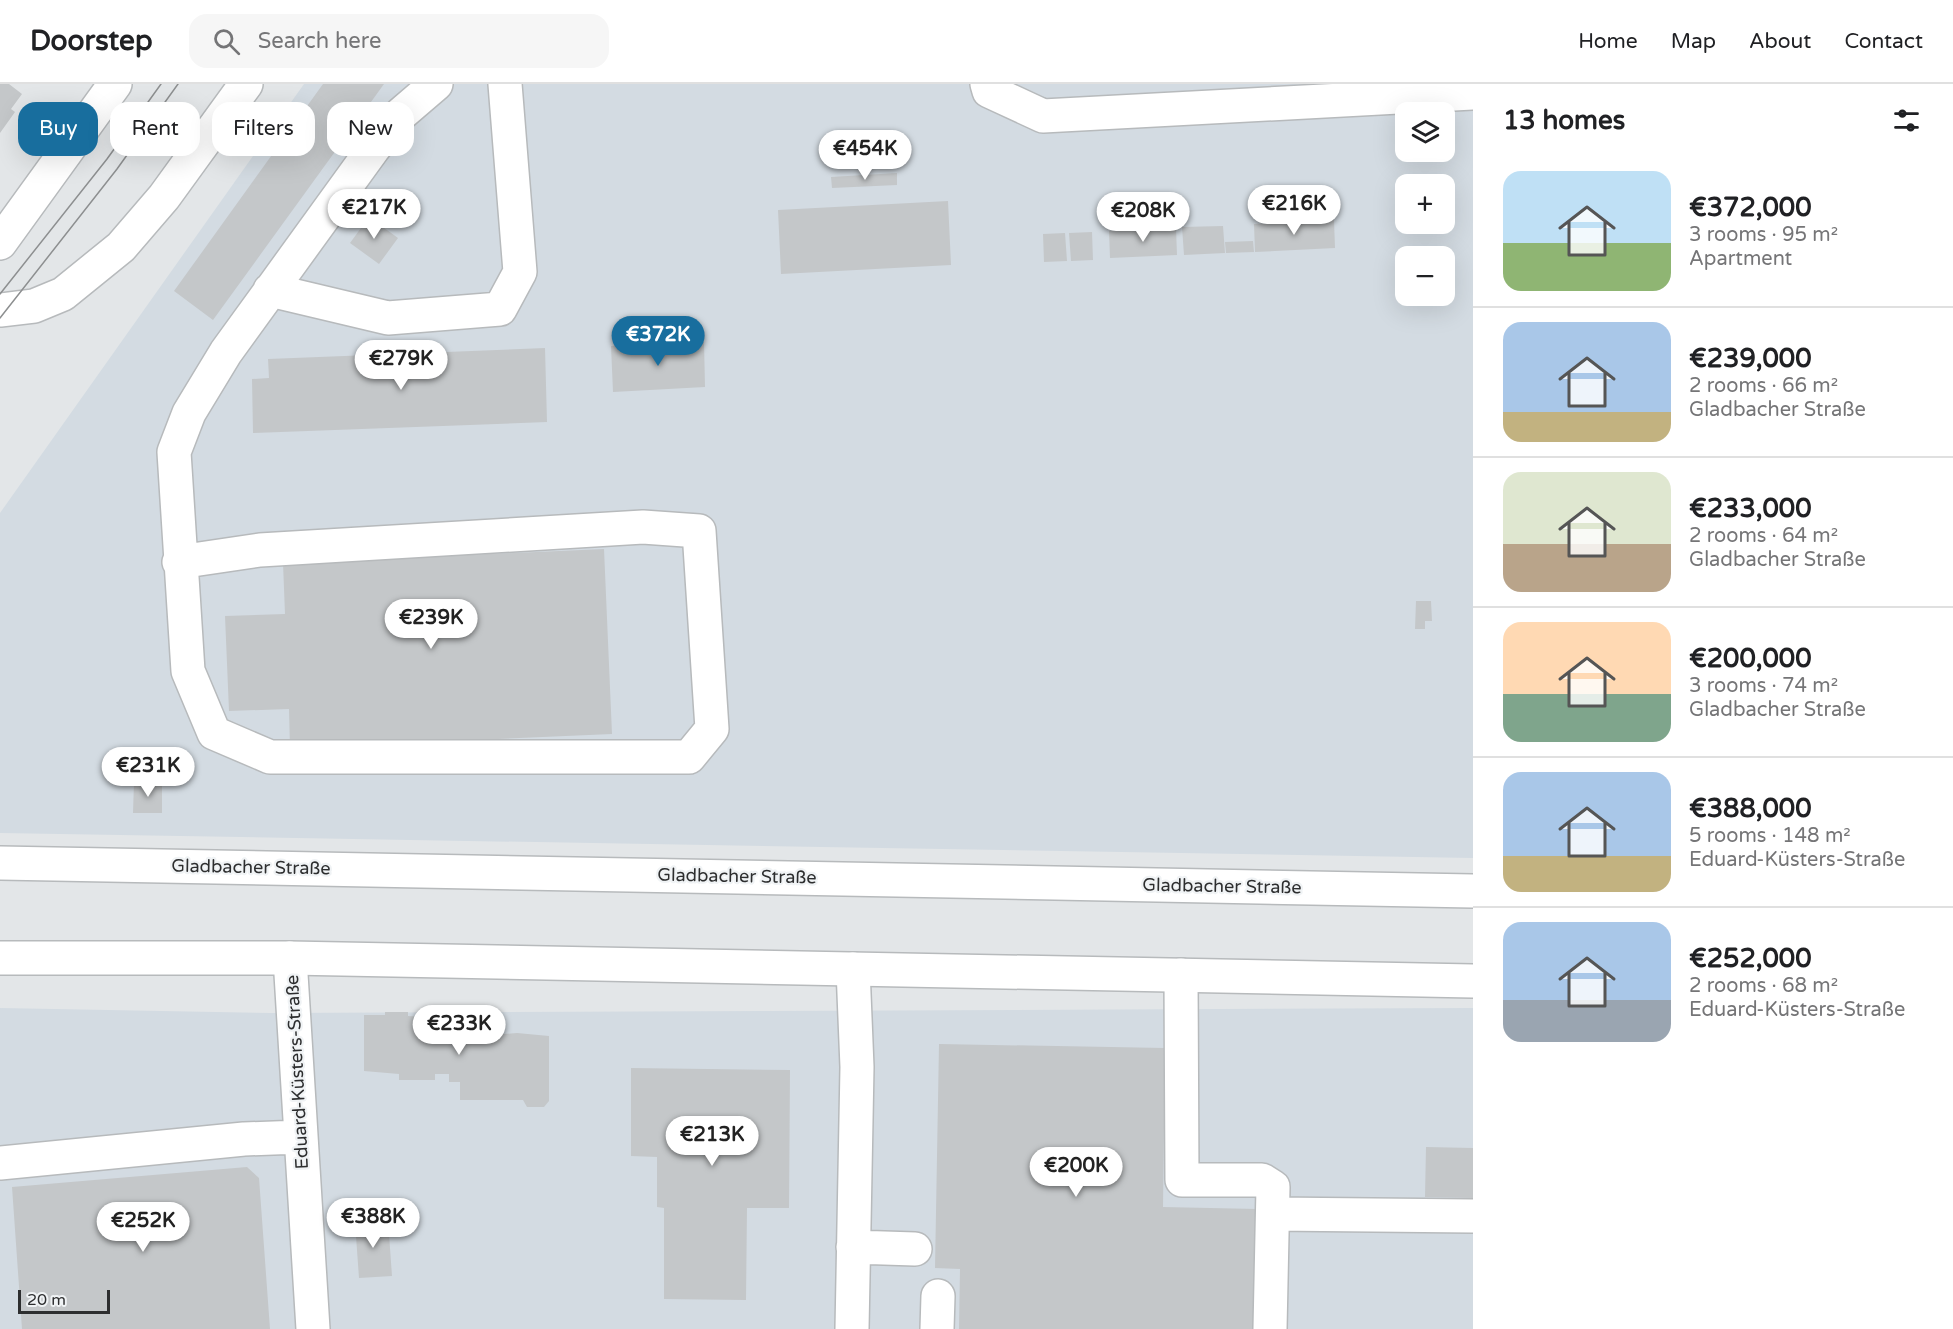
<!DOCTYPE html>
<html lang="en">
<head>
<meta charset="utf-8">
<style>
  body { margin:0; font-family:"Varela Round",sans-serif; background:#f6f6f6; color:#202124; height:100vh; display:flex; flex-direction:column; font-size:22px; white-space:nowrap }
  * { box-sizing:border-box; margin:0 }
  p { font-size:20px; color:#757577 }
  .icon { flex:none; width:33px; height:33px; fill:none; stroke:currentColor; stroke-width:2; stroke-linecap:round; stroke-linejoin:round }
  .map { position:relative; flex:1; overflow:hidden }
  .panel { display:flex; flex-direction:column; background:#fff; width:480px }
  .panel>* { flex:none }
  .hud { position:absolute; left:18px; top:18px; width:570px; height:54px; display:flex; gap:12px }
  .buttons { position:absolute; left:1395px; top:18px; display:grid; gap:12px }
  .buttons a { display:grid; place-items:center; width:60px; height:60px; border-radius:12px; background:#fff; box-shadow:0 6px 24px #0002; font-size:30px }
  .scale { position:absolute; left:18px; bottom:15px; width:92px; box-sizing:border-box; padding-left:6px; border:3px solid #2d2e2f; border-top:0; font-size:16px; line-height:21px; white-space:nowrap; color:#2d2e2f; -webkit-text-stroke:4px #f0f3f5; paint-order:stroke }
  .price { position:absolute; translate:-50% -51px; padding:0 14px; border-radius:21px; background:#fff; color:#222; font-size:20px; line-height:39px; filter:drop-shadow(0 2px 3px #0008) }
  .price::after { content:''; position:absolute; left:50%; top:36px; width:18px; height:14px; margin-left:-9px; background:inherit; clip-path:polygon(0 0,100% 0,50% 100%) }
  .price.selected { background:#186e9e; color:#fff }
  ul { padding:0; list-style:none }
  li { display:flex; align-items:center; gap:18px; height:150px; padding:0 30px }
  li+li { border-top:2px solid #e0e0e0 }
  li span { display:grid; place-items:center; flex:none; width:168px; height:120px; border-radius:18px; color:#555 }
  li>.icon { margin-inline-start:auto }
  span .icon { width:72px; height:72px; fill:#fffc; stroke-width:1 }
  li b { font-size:26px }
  h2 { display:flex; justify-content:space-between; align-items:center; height:72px; padding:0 30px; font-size:26px }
  .tag { padding:0 21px; border-radius:18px; background:#fff; box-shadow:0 6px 24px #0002; font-size:21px; line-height:54px }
  .tag.selected { background:#186e9e; color:#fff }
  header { display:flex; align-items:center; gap:36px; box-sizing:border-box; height:84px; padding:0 30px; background:#fff; border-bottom:2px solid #e0e0e0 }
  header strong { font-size:28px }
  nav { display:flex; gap:33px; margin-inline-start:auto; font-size:21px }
  .search { width:420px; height:54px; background:#f6f6f6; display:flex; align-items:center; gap:15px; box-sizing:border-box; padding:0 21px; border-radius:18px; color:#757577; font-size:22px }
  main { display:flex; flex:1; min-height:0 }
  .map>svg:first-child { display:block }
</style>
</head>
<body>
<header>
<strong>Doorstep</strong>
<div class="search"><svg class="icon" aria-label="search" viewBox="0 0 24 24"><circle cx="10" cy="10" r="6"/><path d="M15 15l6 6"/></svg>Search here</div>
<nav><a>Home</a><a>Map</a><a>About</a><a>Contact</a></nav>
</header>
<main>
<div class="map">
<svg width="1473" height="1245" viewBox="0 0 1473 1245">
  <rect width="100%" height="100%" fill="#e3e6e8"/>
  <path fill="#d3dbe2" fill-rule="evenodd" d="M 304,0 L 1473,0 L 1473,774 L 0,749 L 0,429 ZM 1406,28 L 1444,28 L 1444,68 L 1406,68 ZM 1406,100 L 1444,100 L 1444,140 L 1406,140 ZM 1406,172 L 1444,172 L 1444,212 L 1406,212 Z
    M 0,924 L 271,929 L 1473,924 L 1473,1245 L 0,1245 Z"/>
  <path fill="#c4c7c9" d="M 0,0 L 9,0 L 22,10 L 11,25 L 15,28 L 0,49 Z
    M 323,0 L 384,0 L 213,236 L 174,207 Z
    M 897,89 L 897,101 L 832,104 L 831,93 Z
    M 948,117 L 951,181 L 781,190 L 778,126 Z
    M 369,133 L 398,154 L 379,180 L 350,159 Z
    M 1334,136 L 1335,164 L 1255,168 L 1254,140 Z
    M 1223,142 L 1225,169 L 1184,171 L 1182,143 Z
    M 1176,144 L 1177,171 L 1110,174 L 1109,147 Z
    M 1092,148 L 1093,176 L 1071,177 L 1069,149 Z
    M 1065,149 L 1067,177 L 1044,178 L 1043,150 Z
    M 1253,157 L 1254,168 L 1226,169 L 1225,158 Z
    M 704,258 L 705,303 L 613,308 L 611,262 Z
    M 545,264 L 547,338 L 253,349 L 252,295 L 269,294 L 268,275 Z
    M 604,465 L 612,650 L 290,664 L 289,625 L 229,627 L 225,532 L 285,530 L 283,479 Z
    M 1416,517 L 1431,517 L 1432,537 L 1425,537 L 1425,545 L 1415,545 Z
    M 134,698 L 162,699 L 162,729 L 133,729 Z
    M 385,928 L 408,928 L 408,932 L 427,933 L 428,929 L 473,929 L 477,933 L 477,952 L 517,949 L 549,952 L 549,1017 L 544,1023 L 527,1023 L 523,1016 L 460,1016 L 460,998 L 449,998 L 449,990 L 435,990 L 435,996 L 399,996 L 399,990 L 364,987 L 364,931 L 385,931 Z
    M 939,960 L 1165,964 L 1163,1123 L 1257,1125 L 1255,1245 L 959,1245 L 960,1185 L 935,1184 Z
    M 631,984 L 790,986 L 789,1124 L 747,1124 L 746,1216 L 664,1215 L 664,1124 L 657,1123 L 657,1073 L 631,1072 Z
    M 1426,1063 L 1473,1064 L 1473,1114 L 1425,1113 Z
    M 247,1083 L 259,1094 L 270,1245 L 22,1245 L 12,1103 Z
    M 388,1136 L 392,1192 L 359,1194 L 355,1138 Z"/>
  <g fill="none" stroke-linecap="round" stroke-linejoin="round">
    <defs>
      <path id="minor" d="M 987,0 L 989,7 L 1043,32 L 1473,9
        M 270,206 L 388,234 L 500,225 L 520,188 L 505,0
        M 0,226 L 34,222 L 63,210 L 121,163 L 164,113 L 246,0
        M 179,478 L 260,466 L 643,443 L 699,447 L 712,645 L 689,673 L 270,673 L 214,649 L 188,587 L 174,368 L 189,329 L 226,268 L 373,65 L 401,30 L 436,0
        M 290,874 L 313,1245
        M 1181,891 L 1182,1096 L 1262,1096 L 1273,1103 L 1270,1245
        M 0,1079 L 244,1055 L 300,1053
        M 1273,1130 L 1473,1132
        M 853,1163 L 915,1165
        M 852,1245 L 857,983 L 853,885
        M 937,1245 L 938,1212"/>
      <path id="major" d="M 0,159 L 115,0
        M 0,779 L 1473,807
        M 0,874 L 290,874 L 1473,897"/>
    </defs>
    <use href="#minor" stroke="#b7babc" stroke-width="36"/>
    <use href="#major" stroke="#b7babc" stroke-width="36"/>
    <use href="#minor" stroke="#fff" stroke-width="33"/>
    <use href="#major" stroke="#fff" stroke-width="33"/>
    <path stroke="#8d8f90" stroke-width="1.5" d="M 0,210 L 107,75 L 161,0
      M 0,234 L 117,85 L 178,0"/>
  </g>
  <g text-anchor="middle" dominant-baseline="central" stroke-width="4.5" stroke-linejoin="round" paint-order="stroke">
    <g font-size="18" fill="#2d2e2f" stroke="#f0f3f5">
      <text transform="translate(251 783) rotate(1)">Gladbacher Straße</text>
      <text transform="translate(737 792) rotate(1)">Gladbacher Straße</text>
      <text transform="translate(1222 802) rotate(1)">Gladbacher Straße</text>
      <text transform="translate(297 988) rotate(-93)">Eduard-Küsters-Straße</text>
    </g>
  </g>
</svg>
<div class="buttons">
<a><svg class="icon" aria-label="layers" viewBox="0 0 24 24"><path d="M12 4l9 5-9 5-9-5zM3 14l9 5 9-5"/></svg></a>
<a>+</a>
<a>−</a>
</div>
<div class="scale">20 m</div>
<b class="price" style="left:865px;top:97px">€454K</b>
<b class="price" style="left:1294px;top:152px">€216K</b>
<b class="price" style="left:374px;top:156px">€217K</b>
<b class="price" style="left:1143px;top:159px">€208K</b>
<b class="price selected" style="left:658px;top:283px">€372K</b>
<b class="price" style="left:401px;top:307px">€279K</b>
<b class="price" style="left:431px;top:566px">€239K</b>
<b class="price" style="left:148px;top:714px">€231K</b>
<b class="price" style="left:459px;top:972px">€233K</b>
<b class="price" style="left:712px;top:1083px">€213K</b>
<b class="price" style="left:1076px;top:1114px">€200K</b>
<b class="price" style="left:373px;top:1165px">€388K</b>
<b class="price" style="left:143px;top:1169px">€252K</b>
<div class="hud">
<a class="tag selected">Buy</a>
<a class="tag">Rent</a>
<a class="tag">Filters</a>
<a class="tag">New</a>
</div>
</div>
<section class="panel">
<h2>13 homes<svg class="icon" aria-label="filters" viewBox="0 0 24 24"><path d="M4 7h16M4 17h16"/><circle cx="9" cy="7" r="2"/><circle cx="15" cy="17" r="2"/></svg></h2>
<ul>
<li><span style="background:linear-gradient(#bfe0f5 60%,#8fb573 0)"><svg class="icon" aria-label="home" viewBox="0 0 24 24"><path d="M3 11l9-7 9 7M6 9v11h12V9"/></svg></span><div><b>€372,000</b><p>3 rooms · 95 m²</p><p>Apartment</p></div></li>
<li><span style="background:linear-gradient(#a9c7e8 75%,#c2b280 0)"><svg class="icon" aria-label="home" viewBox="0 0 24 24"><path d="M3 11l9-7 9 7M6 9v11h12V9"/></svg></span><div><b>€239,000</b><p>2 rooms · 66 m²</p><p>Gladbacher Straße</p></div></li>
<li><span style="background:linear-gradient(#dfe7d0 60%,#b9a48a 0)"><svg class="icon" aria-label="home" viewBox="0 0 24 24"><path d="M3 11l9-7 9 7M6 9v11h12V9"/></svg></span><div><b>€233,000</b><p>2 rooms · 64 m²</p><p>Gladbacher Straße</p></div></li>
<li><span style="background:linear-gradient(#ffd9b3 60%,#7fa58c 0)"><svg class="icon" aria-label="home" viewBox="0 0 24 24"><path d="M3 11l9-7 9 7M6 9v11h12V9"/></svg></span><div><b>€200,000</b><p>3 rooms · 74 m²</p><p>Gladbacher Straße</p></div></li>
<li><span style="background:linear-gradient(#a9c7e8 70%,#c2b280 0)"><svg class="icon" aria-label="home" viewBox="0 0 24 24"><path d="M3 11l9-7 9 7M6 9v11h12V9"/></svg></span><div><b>€388,000</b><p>5 rooms · 148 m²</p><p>Eduard-Küsters-Straße</p></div></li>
<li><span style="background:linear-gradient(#a9c7e8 65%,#9aa5b1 0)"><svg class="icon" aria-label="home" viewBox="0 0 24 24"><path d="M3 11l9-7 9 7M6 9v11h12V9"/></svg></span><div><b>€252,000</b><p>2 rooms · 68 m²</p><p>Eduard-Küsters-Straße</p></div></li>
</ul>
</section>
</main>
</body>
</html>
